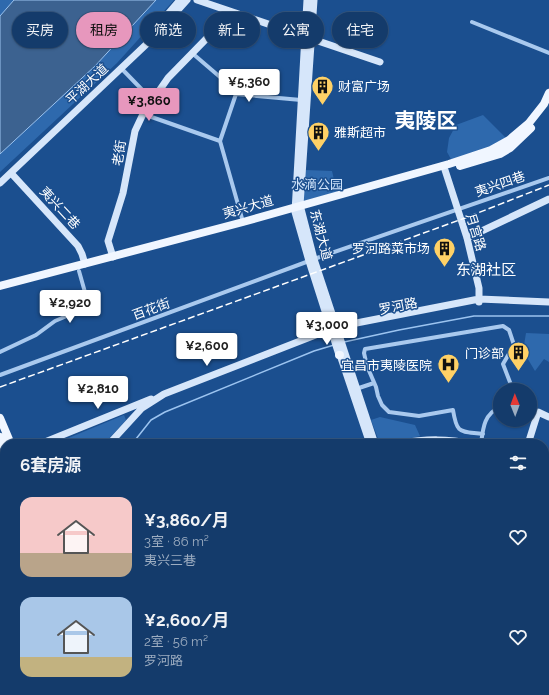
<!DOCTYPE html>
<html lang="zh">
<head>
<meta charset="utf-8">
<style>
  body { margin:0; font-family:Raleway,"Noto Sans SC",sans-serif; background:#214673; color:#f1f3f6; height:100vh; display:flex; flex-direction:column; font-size:15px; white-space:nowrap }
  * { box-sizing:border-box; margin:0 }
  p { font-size:13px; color:#9dadc1 }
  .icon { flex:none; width:22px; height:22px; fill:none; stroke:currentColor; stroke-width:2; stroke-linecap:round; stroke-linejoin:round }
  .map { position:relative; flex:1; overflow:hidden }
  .details { position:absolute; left:0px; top:439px; width:549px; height:256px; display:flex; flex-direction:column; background:#143b6b; border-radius:16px 16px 0 0; box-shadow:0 1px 3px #0004,0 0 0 1px #33557e }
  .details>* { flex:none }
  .banner { position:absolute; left:12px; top:12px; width:525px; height:36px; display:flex; gap:8px }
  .needle { width:26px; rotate:359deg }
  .controls { position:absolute; left:493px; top:383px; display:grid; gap:8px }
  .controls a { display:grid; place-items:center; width:44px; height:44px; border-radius:50%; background:#143b6b; box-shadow:0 1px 3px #0004,0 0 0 1px #33557e; font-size:20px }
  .price { position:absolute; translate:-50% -34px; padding:0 9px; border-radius:4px; background:#fff; color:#222; font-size:13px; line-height:26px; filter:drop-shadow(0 1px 2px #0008) }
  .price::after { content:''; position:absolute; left:50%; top:24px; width:12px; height:9px; margin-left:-6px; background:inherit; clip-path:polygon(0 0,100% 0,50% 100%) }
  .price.active { background:#e797bd; color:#111 }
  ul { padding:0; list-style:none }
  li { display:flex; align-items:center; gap:12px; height:100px; padding:0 20px }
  li span { display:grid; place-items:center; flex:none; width:112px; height:80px; border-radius:12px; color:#555 }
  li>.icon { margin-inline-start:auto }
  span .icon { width:48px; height:48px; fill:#fffc; stroke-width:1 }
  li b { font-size:17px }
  h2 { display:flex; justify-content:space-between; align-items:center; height:48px; padding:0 20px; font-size:17px }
  .tag { padding:0 14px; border-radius:18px; background:#143b6b; box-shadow:0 1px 3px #0004,0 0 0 1px #33557e; font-size:14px; line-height:36px }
  .tag.active { background:#e797bd; color:#111 }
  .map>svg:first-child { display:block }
</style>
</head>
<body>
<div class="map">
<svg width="549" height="695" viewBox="0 0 549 695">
  <rect width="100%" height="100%" fill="#1b4f8f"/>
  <path fill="#2e69ad" d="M 0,0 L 14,0 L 0,16 Z
    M 156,0 L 174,0 L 117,63 L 0,172 L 0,154 L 95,66 Z
    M 483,115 L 507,139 L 488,149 L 452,161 L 447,152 L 449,138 L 456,125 Z
    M 305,170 L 332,171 L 337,192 L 303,201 Z
    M 526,333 L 549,334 L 549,362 L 544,359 L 535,371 L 523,351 Z
    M 124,415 L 126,420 L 104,444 L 54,444 Z
    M 380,417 L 415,425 L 420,436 L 385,444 L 380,444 L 371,420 Z
    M 5,596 L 5,690 L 55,690 L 53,695 L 0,695 L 0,598 Z
    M 122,690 L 141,690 L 144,695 L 126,695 Z
    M 165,690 L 179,690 L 184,695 L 168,695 Z
    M 209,690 L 284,690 C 260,695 233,695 209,690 Z
    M 345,690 L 525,690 L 526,695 L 353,695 Z"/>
  <path fill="#3c6290" stroke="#9cc4f0" d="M 14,0 L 156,0 L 95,66 L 0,154 L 0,16 Z"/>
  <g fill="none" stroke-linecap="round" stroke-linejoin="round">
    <path stroke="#9cc4f0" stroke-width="1.5" d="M 344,342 L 399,330 L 474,316 L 549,316
      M 132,444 L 151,420 L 165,412 L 314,351 L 334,345
      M 0,573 L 5,569"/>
    <path stroke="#3d69a0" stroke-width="7" stroke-dasharray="7 3.5" stroke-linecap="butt" d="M 472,690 L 475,695
      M 482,690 L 485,695"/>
    <path stroke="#a9c9ee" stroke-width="4" d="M 472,22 L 549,53
      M 192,53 L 220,77 L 239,85 L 236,94
      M 121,68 L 152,100
      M 143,114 L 220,141 L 243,222
      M 220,141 L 236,94 L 301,100
      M 314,259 L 549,178
      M 0,352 L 36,335 L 55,321 L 69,315 L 90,310 L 79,271
      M 0,375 L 309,261
      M 356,389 L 374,383
      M 483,434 C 460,431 457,435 453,410 L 419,416 L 389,412 L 382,405 L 378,396 L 376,387 L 367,366 L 364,353 L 365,349 L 503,326 L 509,330 L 514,345 L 503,364 L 513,390
      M 481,444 C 483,428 484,414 500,407
      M 544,600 L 545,602 L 544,602
      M 118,690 L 123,695
      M 543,690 L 544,693 L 549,694"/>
    <path stroke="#d6e6fa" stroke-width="7" d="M 197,0 L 380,62
      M 307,0 L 295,212 L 309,261 L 339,355
      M 314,0 L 300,205 L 314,259 L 375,444
      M 161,22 L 180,0
      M 445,170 L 467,238 L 479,288 L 479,302
      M 11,173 L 78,246 L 82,254 L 85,264
      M 0,183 L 153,38 L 187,0
      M 467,238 L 549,199
      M 113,257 L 108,241 L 123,193 L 135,131 L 143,114 L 168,78 L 208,37 L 228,11
      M 340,355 L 370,444
      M 40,444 L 151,399
      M 109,444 L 142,408 L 164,394 L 336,327 L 479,299 L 549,302
      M 398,444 C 429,438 446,439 477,444
      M 528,444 L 538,412 L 549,417
      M 544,463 L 549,464
      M 0,555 L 5,551"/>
    <path stroke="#f0f6ff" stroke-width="8" d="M 460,166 L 500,154 L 510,148 L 531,128
      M 0,286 L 243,222 L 449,164 L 491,150 L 509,140 L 529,123 L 544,104 L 549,93
      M 339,355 L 340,355
      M 0,418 L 11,444
      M 0,437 L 5,449
      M 146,690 L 150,695
      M 155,690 L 159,695"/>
    <path stroke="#fff" stroke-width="1.5" stroke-dasharray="7 3" stroke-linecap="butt" d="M 0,387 L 465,218 L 549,185"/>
  </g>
  <defs>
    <symbol id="building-pin" viewBox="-11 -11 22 30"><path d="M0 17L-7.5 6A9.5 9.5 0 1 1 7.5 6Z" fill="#ffd166" stroke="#1b4f8f"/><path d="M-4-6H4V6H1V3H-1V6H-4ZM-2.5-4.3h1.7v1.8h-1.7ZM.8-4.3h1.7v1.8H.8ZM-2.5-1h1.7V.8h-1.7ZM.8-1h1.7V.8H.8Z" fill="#111"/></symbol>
    <symbol id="hospital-pin" viewBox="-11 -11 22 30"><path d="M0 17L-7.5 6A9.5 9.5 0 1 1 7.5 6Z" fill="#ffd166" stroke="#1b4f8f"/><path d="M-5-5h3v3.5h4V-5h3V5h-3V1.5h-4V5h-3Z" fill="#111"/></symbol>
  </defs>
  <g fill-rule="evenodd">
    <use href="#building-pin" x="310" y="74" width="25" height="34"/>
    <use href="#building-pin" x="306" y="120" width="25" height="34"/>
    <use href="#building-pin" x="432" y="236" width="25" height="34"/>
    <use href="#building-pin" x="506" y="340" width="25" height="34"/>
    <use href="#hospital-pin" x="436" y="352" width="25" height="34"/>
  </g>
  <g text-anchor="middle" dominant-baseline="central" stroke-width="3" stroke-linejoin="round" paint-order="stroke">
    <g font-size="13" fill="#fff" stroke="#1b4f8f">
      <text transform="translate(87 84) rotate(-43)">平湖大道</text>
      <text transform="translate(119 153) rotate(-81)">老街</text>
      <text transform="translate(500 184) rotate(-19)">夷兴四巷</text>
      <text transform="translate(248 207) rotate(-16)">夷兴大道</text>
      <text transform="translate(60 208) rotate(47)">夷兴二巷</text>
      <text transform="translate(476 232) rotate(73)">月宫路</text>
      <text transform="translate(321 235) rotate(75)">东湖大道</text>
      <text transform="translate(398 306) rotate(-11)">罗河路</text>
      <text transform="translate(151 309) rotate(-20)">百花街</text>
    </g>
    <g font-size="13" fill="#fff" stroke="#1b4f8f" text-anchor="end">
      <text x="338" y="86" text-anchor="start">财富广场</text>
      <text x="334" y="132" text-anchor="start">雅斯超市</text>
      <text x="430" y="248">罗河路菜市场</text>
      <text x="504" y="353">门诊部</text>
      <text x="432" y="365">宜昌市夷陵医院</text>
    </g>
    <g font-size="13" fill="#cfe3fa" stroke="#1b4f8f">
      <text x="317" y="184">水滴公园</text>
    </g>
    <g font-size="15" fill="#fff" stroke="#1b4f8f">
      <text x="486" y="270">东湖社区</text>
    </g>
    <g font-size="21" font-weight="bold" fill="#fff" stroke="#1b4f8f">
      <text x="426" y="120">夷陵区</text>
    </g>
  </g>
</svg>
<div class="controls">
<a><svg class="needle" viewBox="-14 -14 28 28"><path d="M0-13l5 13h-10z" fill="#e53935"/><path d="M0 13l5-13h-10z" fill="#9dadc1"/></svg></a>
</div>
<b class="price" style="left:249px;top:103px">¥5,360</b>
<b class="price active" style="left:149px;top:122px">¥3,860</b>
<b class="price" style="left:70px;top:324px">¥2,920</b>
<b class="price" style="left:327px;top:346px">¥3,000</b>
<b class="price" style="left:207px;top:367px">¥2,600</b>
<b class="price" style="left:98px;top:410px">¥2,810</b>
<div class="banner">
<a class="tag">买房</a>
<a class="tag active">租房</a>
<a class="tag">筛选</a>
<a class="tag">新上</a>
<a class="tag">公寓</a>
<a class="tag">住宅</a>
</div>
<section class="details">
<h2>6套房源<svg class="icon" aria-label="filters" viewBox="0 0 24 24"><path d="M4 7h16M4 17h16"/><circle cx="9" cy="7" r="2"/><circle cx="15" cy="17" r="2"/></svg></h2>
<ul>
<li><span style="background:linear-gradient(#f6c9c9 70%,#b9a48a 0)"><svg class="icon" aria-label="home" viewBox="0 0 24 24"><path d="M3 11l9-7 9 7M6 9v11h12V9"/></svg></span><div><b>¥3,860/月</b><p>3室 · 86 m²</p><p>夷兴三巷</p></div><svg class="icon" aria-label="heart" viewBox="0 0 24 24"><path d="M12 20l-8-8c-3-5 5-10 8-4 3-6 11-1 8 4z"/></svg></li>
<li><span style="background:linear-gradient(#a9c7e8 75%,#c2b280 0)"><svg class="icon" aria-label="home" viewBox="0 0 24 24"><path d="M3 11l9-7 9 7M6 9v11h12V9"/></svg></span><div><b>¥2,600/月</b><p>2室 · 56 m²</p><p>罗河路</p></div><svg class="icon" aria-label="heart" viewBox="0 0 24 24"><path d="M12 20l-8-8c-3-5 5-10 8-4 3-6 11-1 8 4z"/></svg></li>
</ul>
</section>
</div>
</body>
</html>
